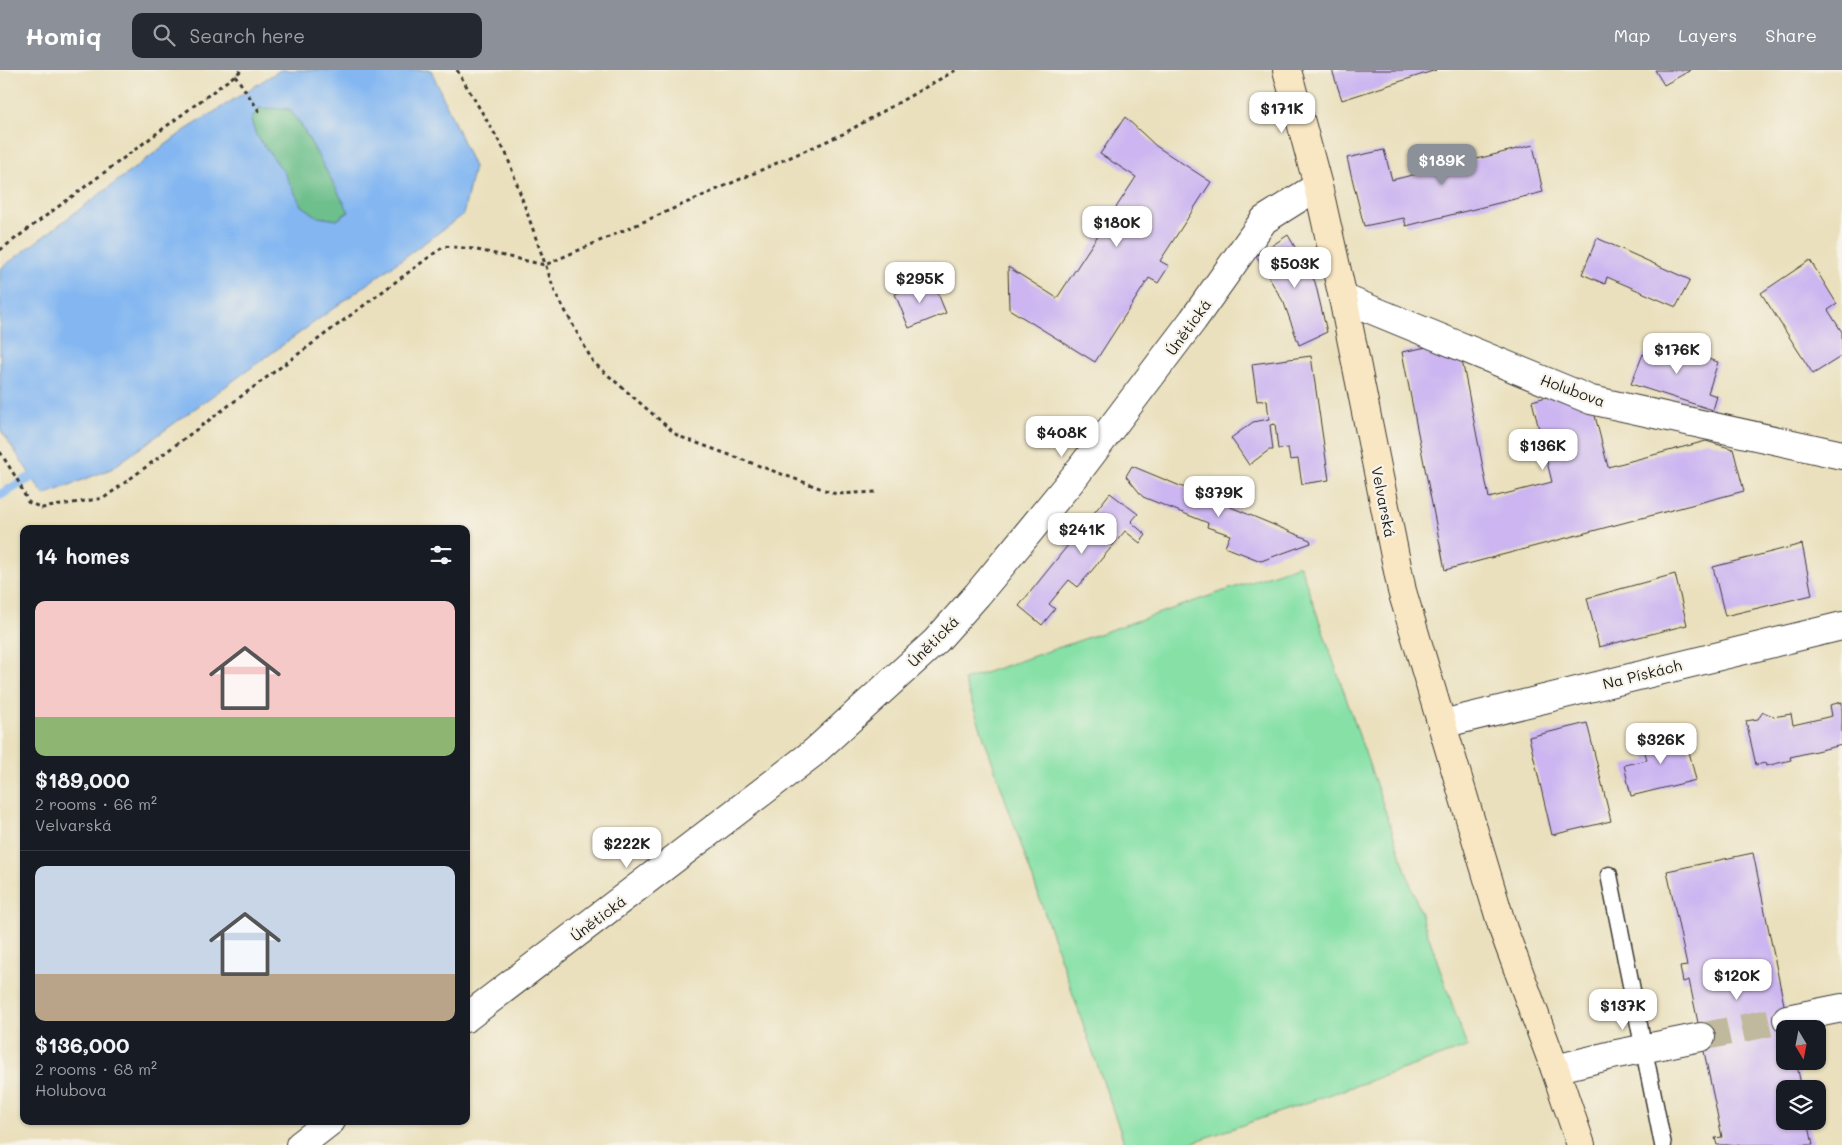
<!DOCTYPE html>
<html lang="en">
<head>
<meta charset="utf-8">
<style>
  body { margin:0; font-family:Mali,sans-serif; background:#242831; color:#f1f3f6; height:100vh; display:flex; flex-direction:column; font-size:19px; white-space:nowrap }
  * { box-sizing:border-box; margin:0 }
  p { font-size:16px; color:#9ea1a6 }
  .icon { flex:none; width:28px; height:28px; fill:none; stroke:currentColor; stroke-width:2; stroke-linecap:round; stroke-linejoin:round }
  .map { position:relative; flex:1; overflow:hidden }
  .details { position:absolute; left:20px; top:455px; width:450px; height:600px; display:flex; flex-direction:column; background:#171b24; border-radius:10px; box-shadow:0 1px 4px #0004 }
  .details>* { flex:none }
  .needle { width:32px; rotate:170deg }
  .fabs { position:absolute; left:1776px; top:950px; display:grid; gap:10px }
  .fabs a { display:grid; place-items:center; width:50px; height:50px; border-radius:10px; background:#171b24; box-shadow:0 1px 4px #0004; font-size:25px }
  .price { position:absolute; translate:-50% -42px; padding:0 11px; border-radius:10px; background:#fff; color:#222; font-size:16px; line-height:32px; filter:drop-shadow(0 1px 2px #0008) }
  .price::after { content:''; position:absolute; left:50%; top:30px; width:15px; height:11px; margin-left:-8px; background:inherit; clip-path:polygon(0 0,100% 0,50% 100%) }
  .price.selected { background:#8c9099; color:#fff }
  ul { padding:0; list-style:none }
  li { display:grid; align-content:center; gap:10px; height:265px; padding:0 15px }
  li+li { border-top:1px solid #363941 }
  li span { display:grid; place-items:center; height:155px; border-radius:10px; color:#555 }
  li>.icon { margin-inline-start:auto }
  span .icon { width:90px; height:90px; fill:#fffc; stroke-width:1 }
  li b { font-size:21px }
  h2 { display:flex; justify-content:space-between; align-items:center; height:60px; padding:0 15px; font-size:21px }
  header { display:flex; align-items:center; gap:30px; box-sizing:border-box; height:70px; padding:0 25px; background:#8c9099; color:#fff }
  header strong { font-size:24px }
  nav { display:flex; gap:28px; margin-inline-start:auto; font-size:18px }
  .search { width:350px; height:45px; background:#242831; display:flex; align-items:center; gap:12px; box-sizing:border-box; padding:0 18px; border-radius:10px; color:#9ea1a6; font-size:19px }
  .map>svg:first-child { display:block }
</style>
</head>
<body>
<header>
<strong>Homiq</strong>
<div class="search"><svg class="icon" aria-label="search" viewBox="0 0 24 24"><circle cx="10" cy="10" r="6"/><path d="M15 15l6 6"/></svg>Search here</div>
<nav><a>Map</a><a>Layers</a><a>Share</a></nav>
</header>
<div class="map">
<svg width="1842" height="1075" viewBox="0 0 1842 1075">
  <rect width="100%" height="100%" fill="#f7f3e8"/>
  <filter id="ink" filterUnits="userSpaceOnUse"><feTurbulence type="fractalNoise" baseFrequency=".02" numOctaves="2"/><feDisplacementMap in="SourceGraphic" scale="10" xChannelSelector="R" yChannelSelector="G"/><feConvolveMatrix kernelMatrix="1 2 1 2 8 2 1 2 1" color-interpolation-filters="sRGB"/></filter>
  <filter id="wash" filterUnits="userSpaceOnUse"><feTurbulence type="fractalNoise" baseFrequency=".0096" numOctaves="4" result="noise"/><feDisplacementMap in="SourceGraphic" scale="20" xChannelSelector="R" yChannelSelector="G"/><feGaussianBlur stdDeviation="1.12" result="paint"/><feColorMatrix in="noise" values="0 0 0 0 0 0 0 0 0 0 0 0 0 0 0 0 0 1.4 0 .05"/><feComposite in="paint" operator="in"/></filter>
  <g filter="url(#wash)">
    <rect width="100%" height="100%" fill="#eae0bd"/>
    <path fill="#87e1a7" stroke="#527e62" d="M 1300,495 L 1467,977 L 1185,1075 L 1125,1075 L 964,610 Z"/>
    <path fill="#6dbf8c" stroke="#446e54" d="M 259,38 L 289,39 L 300,53 L 349,141 L 337,150 L 318,147 L 301,135 L 284,102 L 256,65 L 251,50 Z"/>
    <path fill="#84b7f1" stroke="#506a86" fill-rule="evenodd" d="M 280,0 L 431,0 L 474,97 L 463,145 L 111,399 L 44,425 L 0,359 L 0,199 L 184,61 ZM 259,38 L 289,39 L 300,53 L 349,142 L 337,150 L 318,147 L 301,135 L 284,102 L 256,65 L 251,50 Z"/>
    <g fill="none" stroke-linecap="round" stroke-linejoin="round">
      <path stroke="#84b7f1" stroke-width="10" d="M 0,425 L 31,407"/>
    </g>
    <g id="blocks">
      <path fill="#ccb5f1" d="M 1332,0 L 1436,0 L 1342,30 Z
        M 1655,0 L 1691,0 L 1664,15 Z
        M 1125,47 L 1156,76 L 1211,112 L 1160,191 L 1169,196 L 1158,213 L 1149,208 L 1095,292 L 1009,239 L 1008,197 L 1057,228 L 1136,107 L 1100,84 Z
        M 1533,75 L 1543,122 L 1406,156 L 1404,148 L 1364,156 L 1347,88 L 1384,80 L 1392,110 Z
        M 1288,165 L 1315,212 L 1327,262 L 1299,275 L 1284,233 L 1256,186 Z
        M 1597,168 L 1690,210 L 1676,237 L 1607,207 L 1605,214 L 1582,204 Z
        M 1810,190 L 1837,234 L 1828,240 L 1842,262 L 1842,286 L 1813,304 L 1761,223 Z
        M 932,209 L 946,243 L 909,258 L 895,224 Z
        M 1652,272 L 1718,292 L 1708,323 L 1717,326 L 1713,340 L 1631,314 L 1643,284 L 1644,285 Z
        M 1427,277 L 1461,285 L 1489,428 L 1552,412 L 1532,331 L 1564,322 L 1592,334 L 1608,397 L 1706,371 L 1733,379 L 1744,421 L 1445,500 L 1402,282 Z
        M 1311,286 L 1329,410 L 1302,414 L 1298,389 L 1290,390 L 1288,378 L 1278,379 L 1275,354 L 1270,355 L 1273,380 L 1269,380 L 1249,395 L 1231,368 L 1253,352 L 1269,349 L 1267,330 L 1257,331 L 1252,294 Z
        M 1132,396 L 1310,470 L 1311,473 L 1261,491 L 1225,477 L 1230,465 L 1207,457 L 1208,453 L 1143,427 L 1126,406 Z
        M 1110,423 L 1138,444 L 1131,452 L 1146,465 L 1140,473 L 1125,461 L 1078,517 L 1069,510 L 1049,534 L 1055,539 L 1042,555 L 1019,536 Z
        M 1802,474 L 1812,525 L 1725,546 L 1713,497 Z
        M 1675,504 L 1687,555 L 1599,577 L 1587,528 Z
        M 1842,632 L 1842,675 L 1790,687 L 1791,690 L 1766,696 L 1765,693 L 1756,695 L 1746,651 L 1758,649 L 1763,642 L 1773,646 L 1773,647 L 1791,644 L 1793,655 L 1832,646 L 1830,635 Z
        M 1587,653 L 1611,751 L 1552,765 L 1529,667 Z
        M 1684,661 L 1696,710 L 1631,726 L 1624,695 L 1647,690 L 1642,671 Z
        M 1753,783 L 1789,959 L 1785,959 L 1785,991 L 1796,991 L 1802,1019 L 1785,1019 L 1785,1051 L 1808,1051 L 1813,1075 L 1717,1075 L 1715,1068 L 1722,1067 L 1689,910 L 1683,912 L 1680,897 L 1687,896 L 1667,801 Z"/>
    </g>
  </g>
  <g filter="url(#ink)">
    <use href="#blocks" fill-opacity="0" stroke="#3b3934" stroke-width="1"/>
    <g fill="none" stroke-linecap="round" stroke-linejoin="round">
      <path stroke="#c1b99d" stroke-width="28" stroke-dasharray="28 14" stroke-linecap="butt" d="M 1701,967 L 1787,949"/>
      <defs>
        <path id="service" d="M 1609,805 L 1663,1075"/>
        <path id="minor" d="M 1343,228 L 1591,330 L 1842,385
          M 1442,654 L 1842,556
          M 1787,949 L 1842,938
          M 1555,999 L 1612,985 L 1701,967"/>
        <path id="tertiary" d="M 466,948 L 813,683 L 936,571 L 977,525 L 1075,406 L 1193,250 L 1264,150 L 1318,116
          M 300,1075 L 331,1051"/>
        <path id="secondary" d="M 1287,0 L 1318,116 L 1343,228 L 1402,521 L 1503,859 L 1555,999 L 1581,1075"/>
      </defs>
      <use href="#service" stroke="#3b3934" stroke-width="19"/>
      <use href="#minor" stroke="#3b3934" stroke-width="30"/>
      <use href="#tertiary" stroke="#3b3934" stroke-width="30"/>
      <use href="#secondary" stroke="#3b3934" stroke-width="30"/>
      <path stroke="#3b3934" stroke-width="3" stroke-dasharray="4 4" stroke-linecap="butt" d="M 457,0 L 506,83 L 555,222 L 593,292 L 678,366 L 836,424 L 877,422
        M 235,5 L 261,44
        M 0,180 L 242,0
        M 0,382 L 17,409 L 28,432 L 42,438 L 104,428 L 444,176 L 473,179 L 545,195 L 843,64 L 956,0"/>
      <use href="#service" stroke="#fff" stroke-width="16"/>
      <use href="#minor" stroke="#fff" stroke-width="28"/>
      <use href="#tertiary" stroke="#fff" stroke-width="28"/>
      <use href="#secondary" stroke="#f9e7c3" stroke-width="28"/>
    </g>
  </g>
  <g text-anchor="middle" dominant-baseline="central" stroke-width="4.5" stroke-linejoin="round" paint-order="stroke">
    <g font-size="15" fill="#1c1c1c" stroke="#f7f3e8">
      <text transform="translate(1188 257) rotate(-54)">Únětická</text>
      <text transform="translate(1573 320) rotate(20)">Holubova</text>
      <text transform="translate(1384 432) rotate(79)">Velvarská</text>
      <text transform="translate(933 571) rotate(-45)">Únětická</text>
      <text transform="translate(1642 604) rotate(-14)">Na Pískách</text>
      <text transform="translate(598 848) rotate(-37)">Únětická</text>
    </g>
  </g>
</svg>
<div class="fabs">
<a><svg class="needle" viewBox="-14 -14 28 28"><path d="M0-13l5 13h-10z" fill="#e53935"/><path d="M0 13l5-13h-10z" fill="#9ea1a6"/></svg></a>
<a><svg class="icon" aria-label="layers" viewBox="0 0 24 24"><path d="M12 4l9 5-9 5-9-5zM3 14l9 5 9-5"/></svg></a>
</div>
<b class="price" style="left:1282px;top:64px">$171K</b>
<b class="price selected" style="left:1442px;top:116px">$189K</b>
<b class="price" style="left:1117px;top:178px">$180K</b>
<b class="price" style="left:1295px;top:219px">$503K</b>
<b class="price" style="left:920px;top:234px">$295K</b>
<b class="price" style="left:1677px;top:305px">$176K</b>
<b class="price" style="left:1062px;top:388px">$408K</b>
<b class="price" style="left:1543px;top:401px">$136K</b>
<b class="price" style="left:1219px;top:448px">$379K</b>
<b class="price" style="left:1082px;top:485px">$241K</b>
<b class="price" style="left:1661px;top:695px">$326K</b>
<b class="price" style="left:627px;top:799px">$222K</b>
<b class="price" style="left:1737px;top:931px">$120K</b>
<b class="price" style="left:1623px;top:961px">$137K</b>
<section class="details">
<h2>14 homes<svg class="icon" aria-label="filters" viewBox="0 0 24 24"><path d="M4 7h16M4 17h16"/><circle cx="9" cy="7" r="2"/><circle cx="15" cy="17" r="2"/></svg></h2>
<ul>
<li><span style="background:linear-gradient(#f6c9c9 75%,#8fb573 0)"><svg class="icon" aria-label="home" viewBox="0 0 24 24"><path d="M3 11l9-7 9 7M6 9v11h12V9"/></svg></span><div><b>$189,000</b><p>2 rooms · 66 m²</p><p>Velvarská</p></div></li>
<li><span style="background:linear-gradient(#c9d6e8 70%,#b9a48a 0)"><svg class="icon" aria-label="home" viewBox="0 0 24 24"><path d="M3 11l9-7 9 7M6 9v11h12V9"/></svg></span><div><b>$136,000</b><p>2 rooms · 68 m²</p><p>Holubova</p></div></li>
</ul>
</section>
</div>
</body>
</html>
